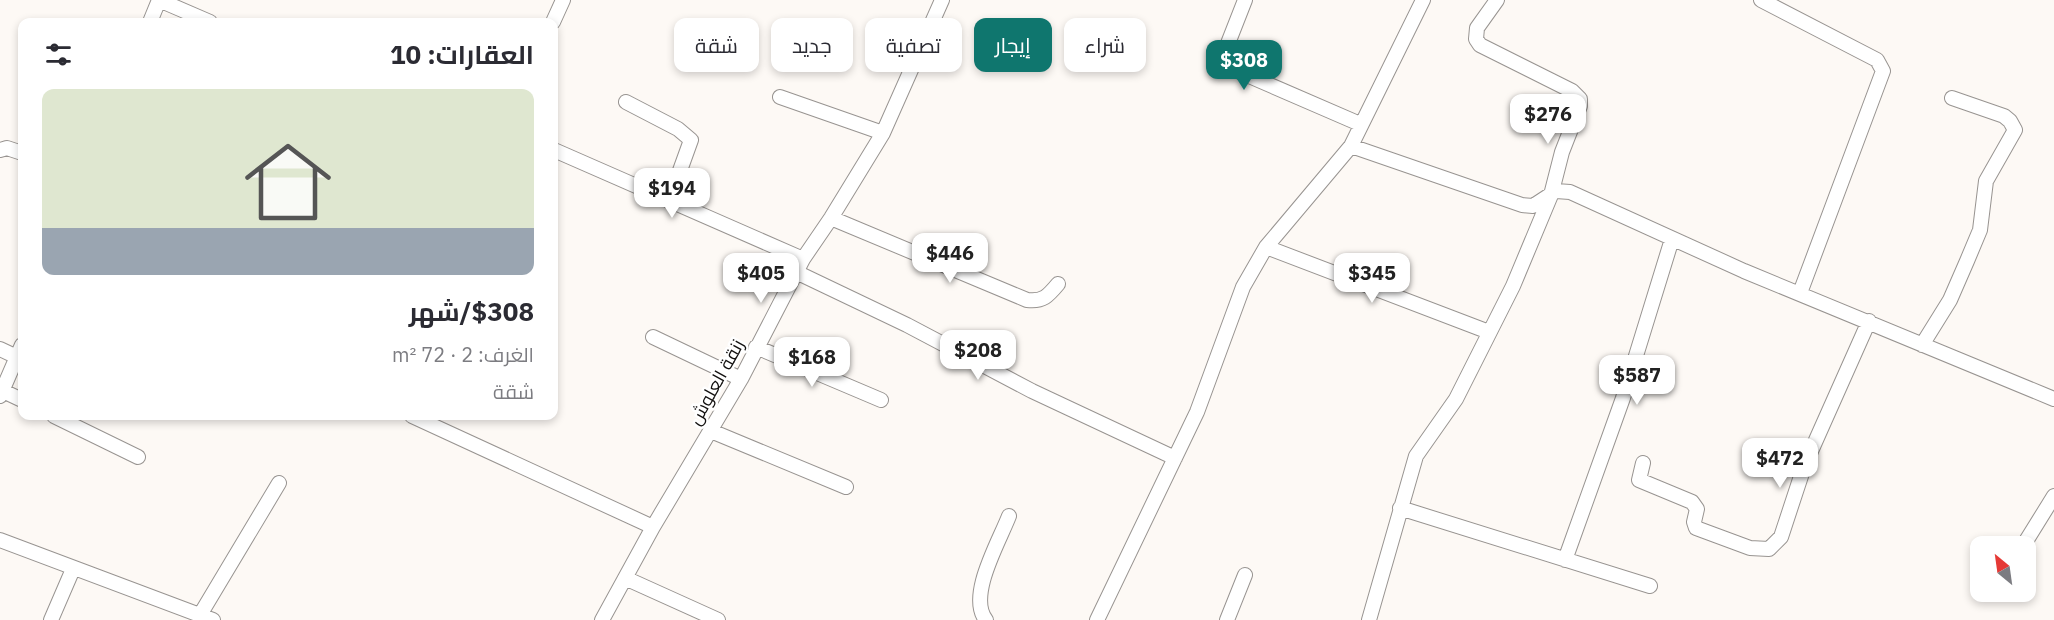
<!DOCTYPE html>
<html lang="ar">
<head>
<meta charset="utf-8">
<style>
  body { margin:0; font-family:"IBM Plex Sans",Cairo,sans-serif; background:#f7f7f7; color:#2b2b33; direction:rtl; height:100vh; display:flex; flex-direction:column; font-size:22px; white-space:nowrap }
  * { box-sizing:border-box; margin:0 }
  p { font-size:20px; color:#7c7c81 }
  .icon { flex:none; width:33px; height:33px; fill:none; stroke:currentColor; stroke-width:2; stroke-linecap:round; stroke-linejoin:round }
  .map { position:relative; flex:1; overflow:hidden; direction:ltr }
  .panel { position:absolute; left:18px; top:18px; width:540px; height:402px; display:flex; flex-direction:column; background:#fff; border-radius:12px; box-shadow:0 3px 9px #0003; direction:rtl }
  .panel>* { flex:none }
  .guide { position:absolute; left:576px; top:18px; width:570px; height:54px; direction:rtl; display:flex; gap:12px }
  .needle { width:39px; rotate:331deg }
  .tools { position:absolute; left:1970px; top:536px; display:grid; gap:12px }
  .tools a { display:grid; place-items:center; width:66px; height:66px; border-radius:12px; background:#fff; box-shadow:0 3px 9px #0003; font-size:30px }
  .price { position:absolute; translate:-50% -51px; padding:0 14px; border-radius:12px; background:#fff; color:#222; font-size:20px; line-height:39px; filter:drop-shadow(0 2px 3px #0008) }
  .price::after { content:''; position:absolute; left:50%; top:36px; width:18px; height:14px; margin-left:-9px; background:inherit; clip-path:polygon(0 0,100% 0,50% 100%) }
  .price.selected { background:#0f766e; color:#fff }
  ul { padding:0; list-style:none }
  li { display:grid; align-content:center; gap:12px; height:318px; padding:0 24px }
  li+li { border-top:2px solid #e1e1e2 }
  li span { display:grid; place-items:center; height:186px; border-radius:12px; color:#555 }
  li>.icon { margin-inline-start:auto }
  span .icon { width:108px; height:108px; fill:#fffc; stroke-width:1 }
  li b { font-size:26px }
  h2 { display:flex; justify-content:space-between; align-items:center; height:72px; padding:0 24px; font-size:26px }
  .chip { padding:0 21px; border-radius:12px; background:#fff; box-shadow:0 3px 9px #0003; font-size:21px; line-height:54px }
  .chip.selected { background:#0f766e; color:#fff }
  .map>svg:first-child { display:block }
</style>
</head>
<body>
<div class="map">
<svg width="2054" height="620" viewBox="0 0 2054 620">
  <rect width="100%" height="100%" fill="#fdf9f5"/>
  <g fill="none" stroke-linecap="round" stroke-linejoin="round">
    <defs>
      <path id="street" d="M 159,0 L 210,22
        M 1245,0 L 1225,51 L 1226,63 L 1233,69 L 1360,124
        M 1761,0 L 1877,60 L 1883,71 L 1800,293
        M 150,22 L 159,0
        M 553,22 L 563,0
        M 780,97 L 883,133
        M 626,102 L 678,129 L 691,140 L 669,201
        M 1351,146 L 1522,205 L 1533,206 L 1556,191 L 1570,192 L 1744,271 L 2054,399
        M 0,150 L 7,148 L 22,153
        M 554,150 L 803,259
        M 831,218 L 1027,300 C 1043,302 1048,296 1058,284
        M 1266,247 L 1489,332
        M 796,272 L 907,325 L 1032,391 L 1175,458
        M 653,337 L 741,379
        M 1922,345 L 1950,300 L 1967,261 L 1980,230 L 1986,181 L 2015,130 L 2010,121 L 2004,116 L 1952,98
        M 756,347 L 881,400
        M 0,349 L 17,357
        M 3,391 L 22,400
        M 0,396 L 22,345
        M 54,416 L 138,457
        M 412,416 L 653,527
        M 711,431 L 846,487
        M 1643,463 L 1639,480 L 1692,502 L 1697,509 L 1694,522 L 1696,528 L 1750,548 L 1769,549 L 1781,537 L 1804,467 L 1869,321
        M 1400,508 L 1650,586
        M 0,540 L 213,620
        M 2023,546 L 2054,496
        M 1565,560 L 1623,398 L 1672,239
        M 625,578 L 718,620
        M 200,615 L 279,483
        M 51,620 L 73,569
        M 602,620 L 653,527 L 741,379 L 803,259 L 831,218 L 883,133 L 942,0
        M 986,620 C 967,596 999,542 1009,516
        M 1097,620 L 1197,412 L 1243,287 L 1266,247 L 1351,146 L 1423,0
        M 1227,620 L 1245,575
        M 1369,620 L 1416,456 L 1456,399 L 1513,286 L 1551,195 L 1562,152 L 1580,106 L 1580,99 L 1572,91 L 1480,45 L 1476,39 L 1477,28 L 1497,0"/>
    </defs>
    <use href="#street" stroke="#989491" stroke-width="16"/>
    <use href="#street" stroke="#fff" stroke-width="14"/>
  </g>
  <g text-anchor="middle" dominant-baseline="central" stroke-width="5" stroke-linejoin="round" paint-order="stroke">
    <g font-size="18" fill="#110f0e" stroke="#fff">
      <text transform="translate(716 382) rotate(-61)">زنقة العلوش</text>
    </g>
  </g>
</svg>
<div class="tools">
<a><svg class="needle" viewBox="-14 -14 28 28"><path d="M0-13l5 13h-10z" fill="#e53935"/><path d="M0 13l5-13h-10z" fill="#7c7c81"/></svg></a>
</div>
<b class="price selected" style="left:1244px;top:91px">$308</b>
<b class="price" style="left:1548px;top:145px">$276</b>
<b class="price" style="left:672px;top:219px">$194</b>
<b class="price" style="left:950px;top:284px">$446</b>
<b class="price" style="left:761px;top:304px">$405</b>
<b class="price" style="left:1372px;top:304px">$345</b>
<b class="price" style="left:978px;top:381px">$208</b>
<b class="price" style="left:812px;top:388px">$168</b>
<b class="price" style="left:1637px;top:406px">$587</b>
<b class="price" style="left:1780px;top:489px">$472</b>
<div class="guide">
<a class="chip">شراء</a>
<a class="chip selected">إيجار</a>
<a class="chip">تصفية</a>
<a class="chip">جديد</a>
<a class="chip">شقة</a>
</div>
<section class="panel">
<h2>العقارات: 10<svg class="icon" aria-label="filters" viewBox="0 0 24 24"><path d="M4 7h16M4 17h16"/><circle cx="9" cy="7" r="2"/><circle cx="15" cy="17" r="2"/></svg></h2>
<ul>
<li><span style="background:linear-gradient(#dfe7d0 75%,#9aa5b1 0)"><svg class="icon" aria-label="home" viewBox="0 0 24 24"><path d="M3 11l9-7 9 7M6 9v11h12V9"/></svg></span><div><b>$308/شهر</b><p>الغرف: 2 · 72 m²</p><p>شقة</p></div></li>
</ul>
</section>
</div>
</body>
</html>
